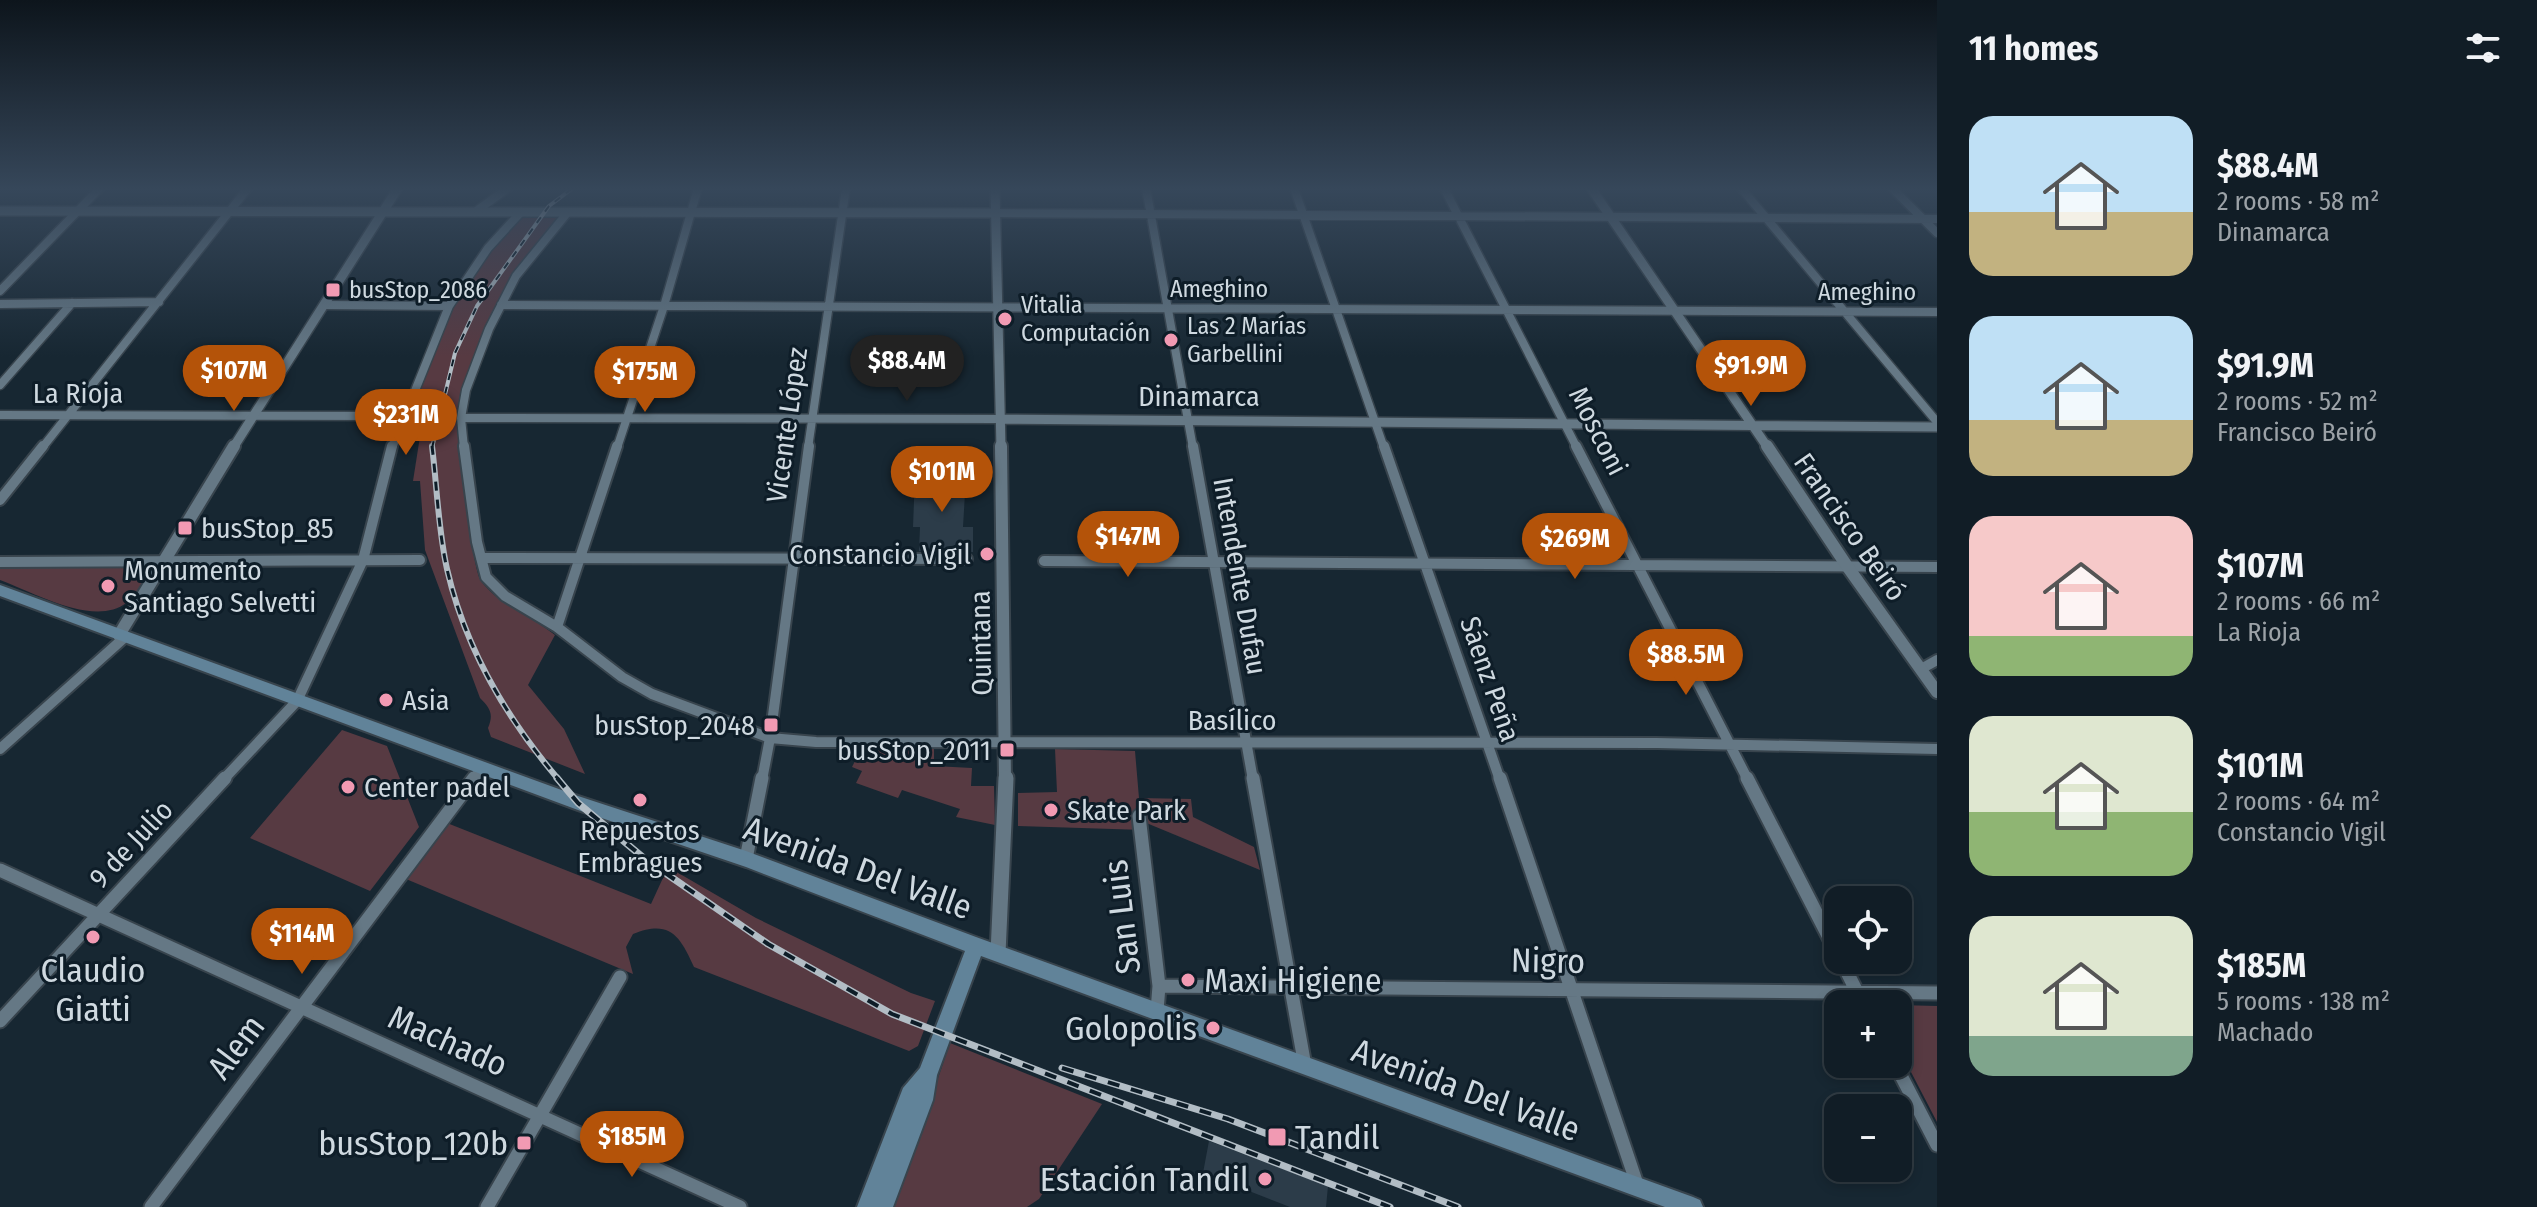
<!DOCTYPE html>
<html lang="en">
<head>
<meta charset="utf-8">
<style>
  body { margin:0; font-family:"Fira Sans Condensed",sans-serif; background:#1a262e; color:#f1f3f6; height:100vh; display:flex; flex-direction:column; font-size:30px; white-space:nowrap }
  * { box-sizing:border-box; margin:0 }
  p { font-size:26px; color:#9ca2a7 }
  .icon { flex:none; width:44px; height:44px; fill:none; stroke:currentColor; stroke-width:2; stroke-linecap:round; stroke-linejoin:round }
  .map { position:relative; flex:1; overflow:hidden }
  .details { display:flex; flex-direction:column; background:#111d26; width:600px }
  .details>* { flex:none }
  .buttons { position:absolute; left:1824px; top:886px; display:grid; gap:16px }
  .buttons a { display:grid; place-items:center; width:88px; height:88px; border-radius:16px; background:#111d26; box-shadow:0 4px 12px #0003,0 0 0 2px #303b43; font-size:40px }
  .price { position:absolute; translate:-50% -68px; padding:0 18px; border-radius:28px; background:#b45309; color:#fff; font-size:26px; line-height:52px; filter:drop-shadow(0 2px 4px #0008) }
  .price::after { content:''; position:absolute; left:50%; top:48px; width:24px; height:18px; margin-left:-12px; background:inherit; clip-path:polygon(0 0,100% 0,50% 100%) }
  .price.active { background:#222; color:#fff }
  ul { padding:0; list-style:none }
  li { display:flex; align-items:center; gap:24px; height:200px; padding:0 32px }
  li span { display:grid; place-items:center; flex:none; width:224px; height:160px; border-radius:24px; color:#555 }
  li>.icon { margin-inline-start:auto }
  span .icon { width:96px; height:96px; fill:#fffc; stroke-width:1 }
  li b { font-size:34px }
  h2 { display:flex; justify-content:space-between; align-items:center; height:96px; padding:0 32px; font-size:34px }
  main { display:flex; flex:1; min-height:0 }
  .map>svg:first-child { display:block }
</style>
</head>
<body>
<main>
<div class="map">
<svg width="1937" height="1207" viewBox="0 0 1937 1207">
  <rect width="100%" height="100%" fill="#172732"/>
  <path fill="#573a42" d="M 525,216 L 559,216 L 514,274 L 458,414 L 458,430 C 461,453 472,569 481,581 C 500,606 532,616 555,635 L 528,685 L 564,729 L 585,774 L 491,737 L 488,728 C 494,714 490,708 480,698 L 425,550 L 420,481 L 413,481 L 421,430 L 405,429 L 448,312 L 491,249 L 519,218 Z
    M 0,565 L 138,565 L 146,571 C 125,646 46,597 0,580 Z
    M 342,730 L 387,746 L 419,827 L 370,891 L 250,838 Z
    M 862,747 L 934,747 L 934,766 L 972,768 L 971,786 L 994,786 L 995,825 L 956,817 L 960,809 L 902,790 L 898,798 L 856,783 L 862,771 L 852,767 Z
    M 1055,749 L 1135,751 L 1139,798 L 1191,799 L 1193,817 L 1254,847 L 1260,870 L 1144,822 L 1144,830 L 1018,826 L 1018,793 L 1057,792 Z
    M 447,823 L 651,904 L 668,867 L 756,918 L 911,993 L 935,1001 L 918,1046 L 909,1051 L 694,967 C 680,936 670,919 633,934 L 626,947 L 633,974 L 406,879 Z
    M 1898,1005 L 1937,1006 L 1937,1122 L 1898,1047 Z
    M 950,1043 L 1102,1104 L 1039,1199 L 1027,1207 L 894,1207 Z"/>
  <path fill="#2c3c49" d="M 915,475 L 966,476 L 963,527 L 973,527 L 973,552 L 919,551 L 920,527 L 913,527 Z
    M 1209,1141 L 1328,1186 L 1326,1207 L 1290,1207 L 1203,1173 Z"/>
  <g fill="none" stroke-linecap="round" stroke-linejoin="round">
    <defs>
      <path id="minor-far2" d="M 1146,188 L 1193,448
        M 1294,188 L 1384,448
        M 1444,188 L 1577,448
        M 1741,188 L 1937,422
        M 1892,188 L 1937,233
        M 475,212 L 508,188
        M 995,213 L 1937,219
        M 0,291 L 100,188
        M 0,304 L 159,302
        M 325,305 L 449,306
        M 501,305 L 1937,312
        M 0,385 L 72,303
        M 0,415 L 402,416
        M 461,418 L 1001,419
        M 42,448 L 248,188
        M 392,448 L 449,306 L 488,248 L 521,212
        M 464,448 L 461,418 L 466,390 L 489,329 L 516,276 L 568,212
        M 617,448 L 664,306 L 698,188
        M 808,448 L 846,188"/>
      <path id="minor-far1" d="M 464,446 L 477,542 L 486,577 L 505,596 L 557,627 L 622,677 L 652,694 L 770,738 L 816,742 L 1657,743 L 1937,749
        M 1193,446 L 1253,780
        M 1384,446 L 1500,780
        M 1576,446 L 1748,780
        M 0,500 L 43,446
        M 481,558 L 967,559
        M 1044,561 L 1937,567
        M 0,562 L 420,560
        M 557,627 L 617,446
        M 1921,669 L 1937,660
        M 0,749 L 125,637
        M 223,780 L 297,701 L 363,560 L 392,446
        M 473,780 L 482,768
        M 762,780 L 770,738 L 809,446"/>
      <path id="minor" d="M 1253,778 L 1305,1066
        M 1500,778 L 1638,1187
        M 1747,778 L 1838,955
        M 1139,816 L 1159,986 L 1157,1011
        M 746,859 L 762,778
        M 0,870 L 740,1207
        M 1841,960 L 1863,1004
        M 1159,986 L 1937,993
        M 0,1021 L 225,778
        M 1895,1064 L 1937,1145
        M 151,1207 L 474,778
        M 487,1207 L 620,977"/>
      <path id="tertiary-far2" d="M 995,188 L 1001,448
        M 1591,188 L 1768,448
        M 0,211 L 995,213
        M 1001,419 L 1937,427
        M 233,448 L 398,188"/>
      <path id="tertiary-far1" d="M 1001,446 L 1005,780
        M 1767,446 L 1847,566 L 1937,692
        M 119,635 L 234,446"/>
      <path id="tertiary" d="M 998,953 L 1006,778"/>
      <path id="secondary" d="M 0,585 L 578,796 L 746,851 L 976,937 L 1693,1197 L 1700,1200 L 1703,1207 L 1665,1207 L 981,956 L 937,1075 L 933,1100 L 893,1207 L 857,1207 L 903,1088 L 920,1068 L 965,951 L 746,867 L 578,810 L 0,596 Z"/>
    </defs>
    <use href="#minor-far2" stroke="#38444d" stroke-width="11"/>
    <use href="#minor-far1" stroke="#38444d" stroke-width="14"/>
    <use href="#minor" stroke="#38444d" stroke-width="17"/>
    <use href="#tertiary-far2" stroke="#38444d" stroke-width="12"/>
    <use href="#tertiary-far1" stroke="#38444d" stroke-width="16"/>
    <use href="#tertiary" stroke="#38444d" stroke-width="19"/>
    <use href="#secondary" stroke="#38444d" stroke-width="4"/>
    <use href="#minor-far2" stroke="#657885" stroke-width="8"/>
    <use href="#minor-far1" stroke="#657885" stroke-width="10"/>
    <use href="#minor" stroke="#657885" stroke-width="13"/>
    <use href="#tertiary-far2" stroke="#657885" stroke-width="9"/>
    <use href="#tertiary-far1" stroke="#657885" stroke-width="12"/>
    <use href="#tertiary" stroke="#657885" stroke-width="15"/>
    <use href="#secondary" fill="#618399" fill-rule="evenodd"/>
    <defs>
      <path id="rail-far2" d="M 432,448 L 455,353 L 477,306 L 549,206 L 573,188"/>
      <path id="rail-far1" d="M 432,446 C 437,486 438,529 447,569 C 465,648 507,719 559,780"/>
      <path id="rail" d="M 557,778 L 578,803 L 645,859 L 768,944 L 892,1014 L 1390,1207
        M 1062,1068 L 1228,1119 L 1458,1207"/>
    </defs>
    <use href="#rail-far2" stroke="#b2bdc5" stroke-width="4"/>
    <use href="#rail-far1" stroke="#b2bdc5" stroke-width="6"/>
    <use href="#rail" stroke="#b2bdc5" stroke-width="7"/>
    <use href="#rail-far2" stroke="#0e1d28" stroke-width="2" stroke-dasharray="7" stroke-linecap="butt"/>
    <use href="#rail-far1" stroke="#0e1d28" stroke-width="3" stroke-dasharray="9" stroke-linecap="butt"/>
    <use href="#rail" stroke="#0e1d28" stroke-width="4" stroke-dasharray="12" stroke-linecap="butt"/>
  </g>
  <linearGradient id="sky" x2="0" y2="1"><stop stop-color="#0d151c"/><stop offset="0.53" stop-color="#36475a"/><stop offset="1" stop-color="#36475a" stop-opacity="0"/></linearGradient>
  <rect width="1937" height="357" fill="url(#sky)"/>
  <g fill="#f19ab3" stroke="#0e1d28" stroke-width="3">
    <rect x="325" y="282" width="16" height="16" rx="4"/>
    <circle cx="1005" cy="319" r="8"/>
    <circle cx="1171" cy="340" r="8"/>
    <rect x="177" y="520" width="16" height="16" rx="4"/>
    <circle cx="987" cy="554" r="8"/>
    <circle cx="108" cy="586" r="8"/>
    <circle cx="386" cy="700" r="8"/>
    <rect x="763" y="717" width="16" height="16" rx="4"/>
    <rect x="999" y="742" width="16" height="16" rx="4"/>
    <circle cx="348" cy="787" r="8"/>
    <circle cx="640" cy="800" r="8"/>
    <circle cx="1051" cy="810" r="8"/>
    <circle cx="93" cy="937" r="8"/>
    <circle cx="1188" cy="980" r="8"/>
    <circle cx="1213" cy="1028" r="8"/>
    <rect x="1267" y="1127" width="20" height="20" rx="4"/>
    <rect x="516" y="1135" width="16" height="16" rx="4"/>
    <circle cx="1265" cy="1179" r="8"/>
  </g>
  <g text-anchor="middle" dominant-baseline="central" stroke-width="6" stroke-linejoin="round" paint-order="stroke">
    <g font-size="24" fill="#cfd9e0" stroke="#0e1d28">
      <text x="1219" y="289">Ameghino</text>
      <text x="1867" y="292">Ameghino</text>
    </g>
    <g font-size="24" fill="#cfd9e0" stroke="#0e1d28" text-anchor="start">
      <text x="349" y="290">busStop_2086</text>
      <text x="1021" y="305">Vitalia<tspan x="1021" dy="28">Computación</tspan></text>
      <text x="1187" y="326">Las 2 Marías<tspan x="1187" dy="28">Garbellini</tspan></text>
    </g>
    <g font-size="28" fill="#cfd9e0" stroke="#0e1d28">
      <text x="78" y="393">La Rioja</text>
      <text x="1199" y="396">Dinamarca</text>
      <text transform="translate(787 425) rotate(-82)">Vicente López</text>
      <text transform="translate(1598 431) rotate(63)">Mosconi</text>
      <text transform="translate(1850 527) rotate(55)">Francisco Beiró</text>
      <text transform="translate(1240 576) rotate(80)">Intendente Dufau</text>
      <text transform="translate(981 643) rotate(-91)">Quintana</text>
      <text transform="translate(1490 679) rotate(71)">Sáenz Peña</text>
      <text x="1232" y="720">Basílico</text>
      <text transform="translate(131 844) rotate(-47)">9 de Julio</text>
    </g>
    <g font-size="28" fill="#cfd9e0" stroke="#0e1d28" text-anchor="start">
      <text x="201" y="528">busStop_85</text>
      <text x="971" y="554" text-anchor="end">Constancio Vigil</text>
      <text x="124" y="570">Monumento<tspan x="124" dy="32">Santiago Selvetti</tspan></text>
      <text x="402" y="700">Asia</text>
      <text x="755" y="725" text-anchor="end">busStop_2048</text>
      <text x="991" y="750" text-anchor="end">busStop_2011</text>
      <text x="364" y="787">Center padel</text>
      <text x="1067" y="810">Skate Park</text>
      <text x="640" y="830" text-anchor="middle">Repuestos<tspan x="640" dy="32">Embragues</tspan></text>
    </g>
    <g font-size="34" fill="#cfd9e0" stroke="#0e1d28">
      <text transform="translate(858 868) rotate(20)">Avenida Del Valle</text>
      <text transform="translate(1122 917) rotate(-97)">San Luis</text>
      <text transform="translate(1548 961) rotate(1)">Nigro</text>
      <text transform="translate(448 1041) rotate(24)">Machado</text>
      <text transform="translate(236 1047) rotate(-53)">Alem</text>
      <text transform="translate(1466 1090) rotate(20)">Avenida Del Valle</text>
    </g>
    <g font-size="34" fill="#cfd9e0" stroke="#0e1d28" text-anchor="end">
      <text x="93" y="970" text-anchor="middle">Claudio<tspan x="93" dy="39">Giatti</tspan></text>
      <text x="1204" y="980" text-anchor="start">Maxi Higiene</text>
      <text x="1197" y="1028">Golopolis</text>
      <text x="1295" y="1137" text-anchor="start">Tandil</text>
      <text x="508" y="1143">busStop_120b</text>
      <text x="1249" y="1179">Estación Tandil</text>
    </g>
  </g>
</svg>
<div class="buttons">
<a><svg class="icon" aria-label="locate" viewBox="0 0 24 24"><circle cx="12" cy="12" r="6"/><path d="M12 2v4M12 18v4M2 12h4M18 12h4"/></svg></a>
<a>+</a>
<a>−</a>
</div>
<b class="price active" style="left:907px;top:403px">$88.4M</b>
<b class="price" style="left:1751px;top:408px">$91.9M</b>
<b class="price" style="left:234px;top:413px">$107M</b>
<b class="price" style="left:645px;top:414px">$175M</b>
<b class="price" style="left:406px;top:457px">$231M</b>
<b class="price" style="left:942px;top:514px">$101M</b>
<b class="price" style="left:1128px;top:579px">$147M</b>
<b class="price" style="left:1575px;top:581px">$269M</b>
<b class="price" style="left:1686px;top:697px">$88.5M</b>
<b class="price" style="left:302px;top:976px">$114M</b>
<b class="price" style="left:632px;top:1179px">$185M</b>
</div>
<section class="details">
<h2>11 homes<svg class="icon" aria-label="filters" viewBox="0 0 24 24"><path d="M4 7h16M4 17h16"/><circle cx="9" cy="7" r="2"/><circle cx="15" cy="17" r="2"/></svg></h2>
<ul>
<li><span style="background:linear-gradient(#bfe0f5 60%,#c2b280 0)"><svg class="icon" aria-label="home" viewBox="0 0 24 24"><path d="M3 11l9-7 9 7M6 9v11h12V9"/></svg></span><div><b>$88.4M</b><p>2 rooms · 58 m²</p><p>Dinamarca</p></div></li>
<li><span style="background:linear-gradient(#bfe0f5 65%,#c2b280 0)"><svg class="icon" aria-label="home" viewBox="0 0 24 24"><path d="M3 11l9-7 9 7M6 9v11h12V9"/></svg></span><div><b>$91.9M</b><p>2 rooms · 52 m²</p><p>Francisco Beiró</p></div></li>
<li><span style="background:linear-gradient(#f6c9c9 75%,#8fb573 0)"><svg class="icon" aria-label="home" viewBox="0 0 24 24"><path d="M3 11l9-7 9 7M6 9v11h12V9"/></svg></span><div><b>$107M</b><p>2 rooms · 66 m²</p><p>La Rioja</p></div></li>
<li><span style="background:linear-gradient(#dfe7d0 60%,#8fb573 0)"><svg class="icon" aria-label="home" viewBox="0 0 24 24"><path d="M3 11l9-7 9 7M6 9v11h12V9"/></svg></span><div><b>$101M</b><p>2 rooms · 64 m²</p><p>Constancio Vigil</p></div></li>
<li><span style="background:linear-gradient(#dfe7d0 75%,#7fa58c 0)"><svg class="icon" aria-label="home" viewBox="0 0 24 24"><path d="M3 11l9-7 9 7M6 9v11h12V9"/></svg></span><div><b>$185M</b><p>5 rooms · 138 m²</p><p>Machado</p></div></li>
</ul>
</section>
</main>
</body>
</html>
